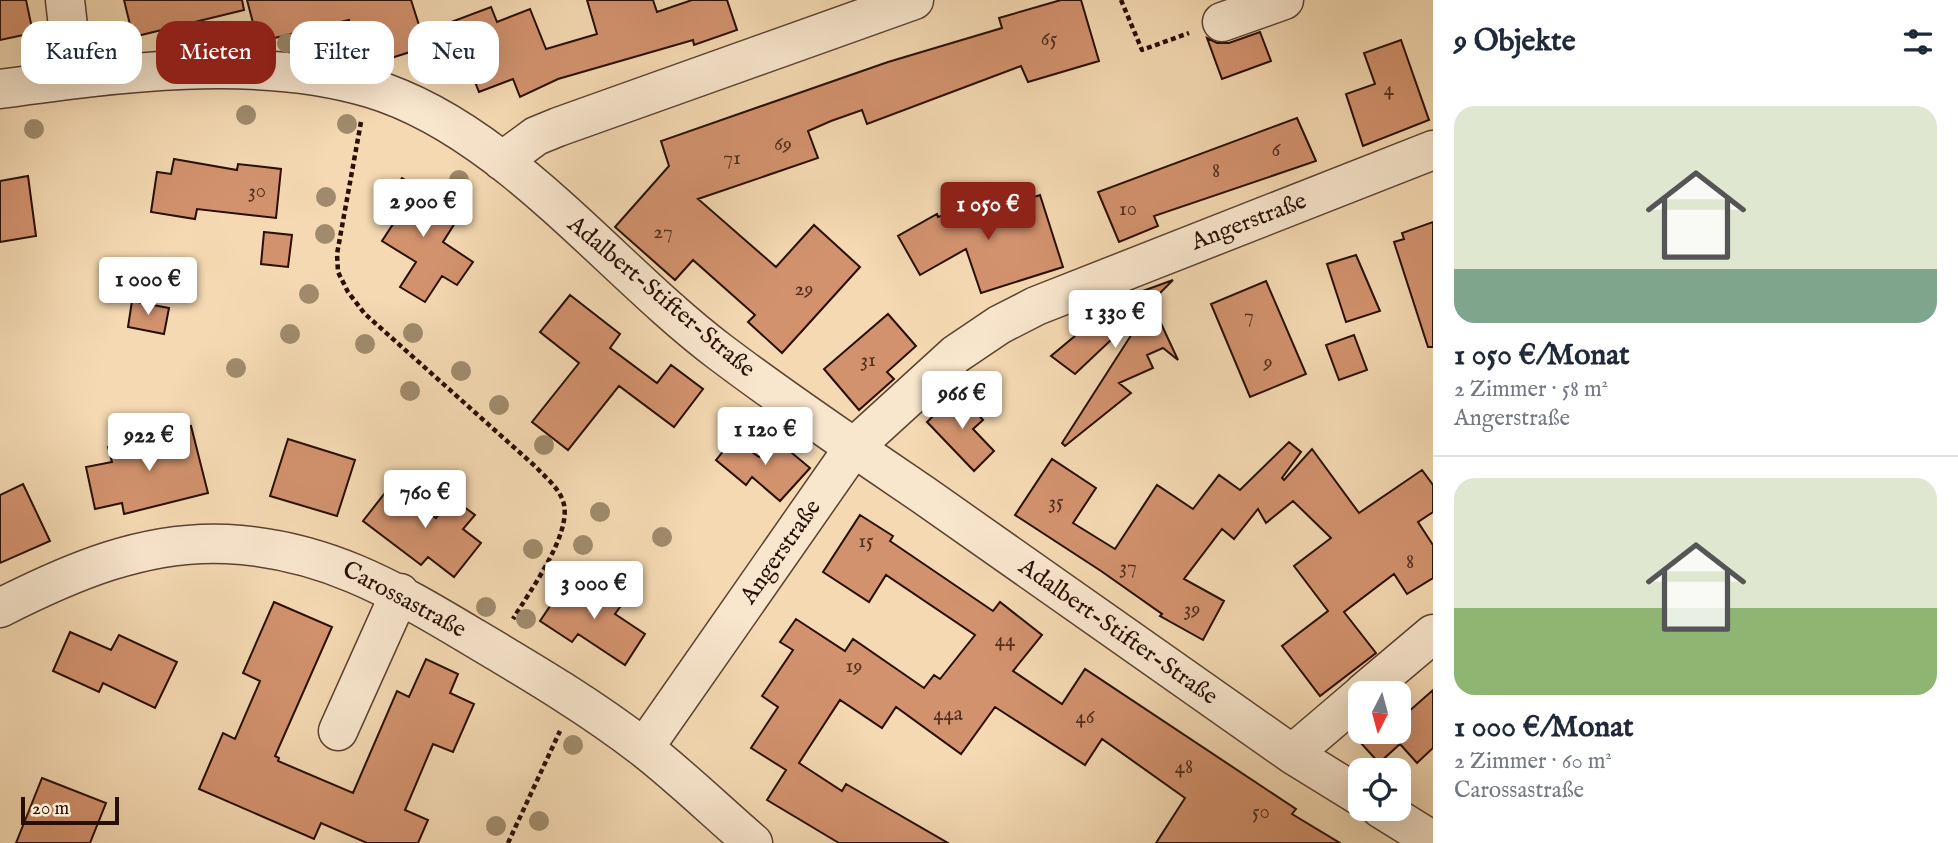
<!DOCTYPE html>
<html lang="de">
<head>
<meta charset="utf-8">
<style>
  body { margin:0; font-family:"IM FELL English",serif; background:#f6f6f7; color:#1f2937; height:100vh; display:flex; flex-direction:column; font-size:26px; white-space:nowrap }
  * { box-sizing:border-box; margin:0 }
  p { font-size:23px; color:#747a83 }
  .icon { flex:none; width:38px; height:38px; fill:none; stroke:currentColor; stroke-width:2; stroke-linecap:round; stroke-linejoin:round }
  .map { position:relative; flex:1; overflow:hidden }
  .details { display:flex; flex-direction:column; background:#fff; width:525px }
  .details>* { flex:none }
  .banner { position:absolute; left:21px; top:21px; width:665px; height:63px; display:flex; gap:14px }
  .needle { width:46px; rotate:186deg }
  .buttons { position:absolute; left:1348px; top:681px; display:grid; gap:14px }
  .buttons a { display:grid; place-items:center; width:63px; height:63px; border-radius:14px; background:#fff; box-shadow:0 7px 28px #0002; font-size:35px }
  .scale { position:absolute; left:21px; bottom:18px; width:98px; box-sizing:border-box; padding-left:7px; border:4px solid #280e04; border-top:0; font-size:19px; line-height:24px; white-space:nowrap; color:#280e04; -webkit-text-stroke:5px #f8e6cd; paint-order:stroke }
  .price { position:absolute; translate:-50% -60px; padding:0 16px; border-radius:7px; background:#fff; color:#222; font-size:23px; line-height:46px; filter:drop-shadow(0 2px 4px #0008) }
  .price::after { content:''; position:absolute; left:50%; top:42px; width:21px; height:16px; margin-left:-10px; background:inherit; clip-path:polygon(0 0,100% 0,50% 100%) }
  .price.current { background:#8f2418; color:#fff }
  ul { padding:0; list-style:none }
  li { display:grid; align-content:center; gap:14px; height:371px; padding:0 21px }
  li+li { border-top:2px solid #e0e1e3 }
  li span { display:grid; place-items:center; height:217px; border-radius:21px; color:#555 }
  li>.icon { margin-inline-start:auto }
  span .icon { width:126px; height:126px; fill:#fffc; stroke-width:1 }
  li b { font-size:30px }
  h2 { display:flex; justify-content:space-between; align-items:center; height:84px; padding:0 21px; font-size:30px }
  .pill { padding:0 24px; border-radius:21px; background:#fff; box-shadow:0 7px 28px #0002; font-size:24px; line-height:63px }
  .pill.current { background:#8f2418; color:#fff }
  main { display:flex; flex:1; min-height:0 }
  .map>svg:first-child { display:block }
</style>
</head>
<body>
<main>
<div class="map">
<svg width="1433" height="843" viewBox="0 0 1433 843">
  <rect width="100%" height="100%" fill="#f4d9b2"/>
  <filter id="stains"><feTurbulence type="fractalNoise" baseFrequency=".00286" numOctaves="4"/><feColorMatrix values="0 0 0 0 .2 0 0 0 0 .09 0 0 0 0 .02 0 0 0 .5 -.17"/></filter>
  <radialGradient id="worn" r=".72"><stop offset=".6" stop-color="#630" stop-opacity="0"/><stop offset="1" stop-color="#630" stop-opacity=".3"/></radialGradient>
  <path fill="#d2926e" stroke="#280e04" stroke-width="2" d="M 0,0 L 26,0 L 33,33 L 0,40 Z
    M 124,0 L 242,0 L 244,10 L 133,37 Z
    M 247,0 L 411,0 L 426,47 L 388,59 L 380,36 L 357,43 L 349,20 L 258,42 Z
    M 587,0 L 653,0 L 657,12 L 692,0 L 727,0 L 737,30 L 694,45 L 693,40 L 558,79 L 520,97 L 513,79 L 479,92 L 451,22 L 491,7 L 497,22 L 530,9 L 546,49 L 597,34 Z
    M 1061,0 L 1081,0 L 1099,61 L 1028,82 L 1021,66 L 867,124 L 862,110 L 831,121 L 808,131 L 818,158 L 698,199 L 776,267 L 814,225 L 860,267 L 782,353 L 748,322 L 755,315 L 693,260 L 675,280 L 615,227 L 669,166 L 661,141 L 888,62 L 1002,28 L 999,18 Z
    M 1260,32 L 1271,61 L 1222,79 L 1207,38 L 1217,43 L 1229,43 Z
    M 1401,40 L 1429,120 L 1363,146 L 1346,94 L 1375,84 L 1364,53 Z
    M 1297,118 L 1316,161 L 1154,216 L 1158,226 L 1119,242 L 1098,192 Z
    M 174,159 L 237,170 L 238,164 L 281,169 L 276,218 L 197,209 L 195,219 L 151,212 L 157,172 L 171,174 Z
    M 28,176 L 36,236 L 0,242 L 0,181 Z
    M 402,178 L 460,215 L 443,242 L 473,262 L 457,285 L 442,276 L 425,302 L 400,287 L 416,262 L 382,241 L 395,221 L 380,211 Z
    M 1040,195 L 1063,267 L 981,293 L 966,249 L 920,275 L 898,236 L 937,214 L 938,217 L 997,197 L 1001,208 Z
    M 1433,222 L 1433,347 L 1428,347 L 1394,242 L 1404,239 L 1402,233 Z
    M 264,232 L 292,235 L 288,267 L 261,264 Z
    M 1356,255 L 1380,311 L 1346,322 L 1327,264 Z
    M 1173,280 L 1151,302 L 1178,360 L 1163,348 L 1147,355 L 1153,368 L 1119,383 L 1131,393 L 1065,446 L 1062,443 L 1137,326 L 1131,321 L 1075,374 L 1051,356 L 1088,325 L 1082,313 Z
    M 1266,281 L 1306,374 L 1250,397 L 1211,304 Z
    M 570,295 L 620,334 L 610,348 L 657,383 L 671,365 L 703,389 L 674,427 L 619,386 L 568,450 L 532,422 L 579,363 L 540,332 Z
    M 132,301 L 169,308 L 164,334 L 128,327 Z
    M 888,314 L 916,346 L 887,372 L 894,379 L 859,410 L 824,369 Z
    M 1354,335 L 1367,370 L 1339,380 L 1326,345 Z
    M 958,392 L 983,420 L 973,429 L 994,451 L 974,471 L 927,422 Z
    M 191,426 L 208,493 L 124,514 L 122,503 L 95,509 L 86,467 L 112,462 L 108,447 Z
    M 774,438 L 810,468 L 780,501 L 752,477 L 746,485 L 716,460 L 733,439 L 759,457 Z
    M 288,439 L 355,460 L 337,516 L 270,496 Z
    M 1289,442 L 1301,452 L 1282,478 L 1284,480 L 1312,449 L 1359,513 L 1422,470 L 1433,485 L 1433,512 L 1418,522 L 1433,545 L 1433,578 L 1407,594 L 1394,574 L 1344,612 L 1376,653 L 1320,696 L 1282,646 L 1328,611 L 1294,566 L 1331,538 L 1293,501 L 1266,523 L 1258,509 L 1234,539 L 1222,529 L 1184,579 L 1224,601 L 1203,640 L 1160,616 L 1162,614 L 1101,571 L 1015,515 L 1052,459 L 1096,488 L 1073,523 L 1115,549 L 1157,485 L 1193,509 L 1219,475 L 1240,490 Z
    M 23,484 L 50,541 L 0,563 L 0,495 Z
    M 392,484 L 436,518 L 452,498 L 475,515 L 463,529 L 481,543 L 454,577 L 428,557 L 421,565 L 363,521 Z
    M 860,515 L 893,536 L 890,541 L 993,611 L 1000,602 L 1042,635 L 1013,671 L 1062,704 L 1085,669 L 1296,809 L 1292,814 L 1340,843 L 1156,843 L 1185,798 L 1102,739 L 1085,765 L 995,707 L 961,754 L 896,707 L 882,728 L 840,700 L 799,763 L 842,791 L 846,784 L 948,843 L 839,843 L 767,800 L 786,770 L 751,748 L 778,707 L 762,696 L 793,650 L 780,642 L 796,619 L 845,651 L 853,639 L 924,688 L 934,675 L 940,679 L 975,635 L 886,575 L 869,602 L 823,572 Z
    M 597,581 L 625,600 L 615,614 L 645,634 L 625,665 L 578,634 L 572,642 L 540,621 L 563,587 L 584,601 Z
    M 274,602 L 332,627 L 275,756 L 279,758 L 278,761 L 353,793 L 397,691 L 409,697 L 426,659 L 458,674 L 450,693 L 474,704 L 453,752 L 433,744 L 405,810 L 428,820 L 418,843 L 367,843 L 321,823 L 314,839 L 199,789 L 223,733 L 235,739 L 260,681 L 243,673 Z
    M 70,632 L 111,650 L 119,635 L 177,662 L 155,708 L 103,683 L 99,692 L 53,671 Z
    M 1433,690 L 1433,748 L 1417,763 L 1400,744 L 1379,763 L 1351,732 L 1398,732 L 1398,721 Z
    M 42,778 L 106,803 L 90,843 L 16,843 Z"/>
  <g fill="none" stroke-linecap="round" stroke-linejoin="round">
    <defs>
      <path id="minor" d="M 65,0 L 74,79
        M 1222,22 L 1284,0
        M 0,89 C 116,73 255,54 370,88 C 504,128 610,269 720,352 C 786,402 856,449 925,496 C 1047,582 1170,668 1292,754 L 1360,796
        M 502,161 L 536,136 L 558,127 L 914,0
        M 0,608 C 71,572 145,540 227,544 C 323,549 391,588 471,636 C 530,671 591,707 645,749 C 682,778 717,812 753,843
        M 1363,693 L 1433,634
        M 338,731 L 400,593
        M 644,748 L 854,447 L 956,354 L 999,325 L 1036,306 L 1433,150
        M 1292,754 L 1360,696
        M 1380,808 L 1433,841"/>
    </defs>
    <use href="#minor" stroke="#5b4130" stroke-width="41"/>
    <path stroke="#280e04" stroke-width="4.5" stroke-dasharray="5 3.5" stroke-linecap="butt" d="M 1121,0 L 1142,50 L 1189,33
      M 361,122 L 337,254 L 338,272 L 348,292 L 365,314 L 536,467 C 546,478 558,487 563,501 C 574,532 529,592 513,619
      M 508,843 L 560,731"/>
    <use href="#minor" stroke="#f8e6cd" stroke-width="38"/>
  </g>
  <g fill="#a08b6c">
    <circle cx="230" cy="42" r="10"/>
    <circle cx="287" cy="43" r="10"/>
    <circle cx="246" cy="115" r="10"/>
    <circle cx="347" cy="124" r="10"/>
    <circle cx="34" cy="129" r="10"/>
    <circle cx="459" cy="180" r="10"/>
    <circle cx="326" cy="197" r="10"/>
    <circle cx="325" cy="234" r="10"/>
    <circle cx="309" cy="294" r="10"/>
    <circle cx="413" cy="333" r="10"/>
    <circle cx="290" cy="334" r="10"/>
    <circle cx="365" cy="344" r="10"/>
    <circle cx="236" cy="368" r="10"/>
    <circle cx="461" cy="371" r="10"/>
    <circle cx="410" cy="391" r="10"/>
    <circle cx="499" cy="405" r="10"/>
    <circle cx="544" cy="445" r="10"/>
    <circle cx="600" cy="512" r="10"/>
    <circle cx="662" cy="537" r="10"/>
    <circle cx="583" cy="545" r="10"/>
    <circle cx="533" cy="549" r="10"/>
    <circle cx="486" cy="607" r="10"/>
    <circle cx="526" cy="619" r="10"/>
    <circle cx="573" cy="745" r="10"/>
    <circle cx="539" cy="821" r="10"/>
    <circle cx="496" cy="826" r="10"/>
  </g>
  <g text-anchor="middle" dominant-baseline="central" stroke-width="7" stroke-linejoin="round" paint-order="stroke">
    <g font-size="21" fill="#522f1e">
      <text x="1049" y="39">65</text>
      <text x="1389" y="89">4</text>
      <text x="783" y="144">69</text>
      <text x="1276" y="150">6</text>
      <text x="732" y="158">71</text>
      <text x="1216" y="171">8</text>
      <text x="257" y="191">30</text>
      <text x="1128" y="209">10</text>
      <text x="663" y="232">27</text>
      <text x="804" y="289">29</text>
      <text x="1249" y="316">7</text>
      <text x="868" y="360">31</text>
      <text x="1268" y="362">9</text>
      <text x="1056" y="502">35</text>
      <text x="866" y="541">15</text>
      <text x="1410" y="562">8</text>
      <text x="1128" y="567">37</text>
      <text x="1192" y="609">39</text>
      <text x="1005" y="640">44</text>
      <text x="854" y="666">19</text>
      <text x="948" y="714">44a</text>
      <text x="1085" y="717">46</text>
      <text x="1184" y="767">48</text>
      <text x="1261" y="812">50</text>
    </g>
    <g font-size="24" fill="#280e04" stroke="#f8e6cd">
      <text transform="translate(1249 222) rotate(-21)">Angerstraße</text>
      <text transform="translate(661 297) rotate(40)">Adalbert-Stifter-Straße</text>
      <text transform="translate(781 552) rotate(-55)">Angerstraße</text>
      <text transform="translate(404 600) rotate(28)">Carossastraße</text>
      <text transform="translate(1118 632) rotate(35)">Adalbert-Stifter-Straße</text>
    </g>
  </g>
  <rect width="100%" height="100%" filter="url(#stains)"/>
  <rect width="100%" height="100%" fill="url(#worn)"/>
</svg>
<div class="buttons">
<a><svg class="needle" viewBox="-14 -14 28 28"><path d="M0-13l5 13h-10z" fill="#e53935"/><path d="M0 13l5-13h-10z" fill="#747a83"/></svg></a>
<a><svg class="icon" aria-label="locate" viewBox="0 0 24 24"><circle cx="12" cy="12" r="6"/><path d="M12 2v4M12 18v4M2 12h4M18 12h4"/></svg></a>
</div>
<div class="scale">20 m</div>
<b class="price" style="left:423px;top:239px">2 900 €</b>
<b class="price current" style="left:988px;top:242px">1 050 €</b>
<b class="price" style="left:148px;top:317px">1 000 €</b>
<b class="price" style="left:1115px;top:350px">1 330 €</b>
<b class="price" style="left:962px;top:431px">966 €</b>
<b class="price" style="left:765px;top:467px">1 120 €</b>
<b class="price" style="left:149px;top:473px">922 €</b>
<b class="price" style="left:425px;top:530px">760 €</b>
<b class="price" style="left:594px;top:621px">3 000 €</b>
<div class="banner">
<a class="pill">Kaufen</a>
<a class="pill current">Mieten</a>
<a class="pill">Filter</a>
<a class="pill">Neu</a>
</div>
</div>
<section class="details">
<h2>9 Objekte<svg class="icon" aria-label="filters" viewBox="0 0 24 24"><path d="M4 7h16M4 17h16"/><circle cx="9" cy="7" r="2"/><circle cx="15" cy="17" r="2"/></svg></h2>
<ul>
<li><span style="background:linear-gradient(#dfe7d0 75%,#7fa58c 0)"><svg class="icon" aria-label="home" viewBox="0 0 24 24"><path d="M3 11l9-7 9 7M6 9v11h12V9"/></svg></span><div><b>1 050 €/Monat</b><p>2 Zimmer · 58 m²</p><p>Angerstraße</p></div></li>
<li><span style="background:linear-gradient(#dfe7d0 60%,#8fb573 0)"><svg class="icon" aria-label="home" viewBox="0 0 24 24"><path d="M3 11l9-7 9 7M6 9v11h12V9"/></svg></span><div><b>1 000 €/Monat</b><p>2 Zimmer · 60 m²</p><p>Carossastraße</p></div></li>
</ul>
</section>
</main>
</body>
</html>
